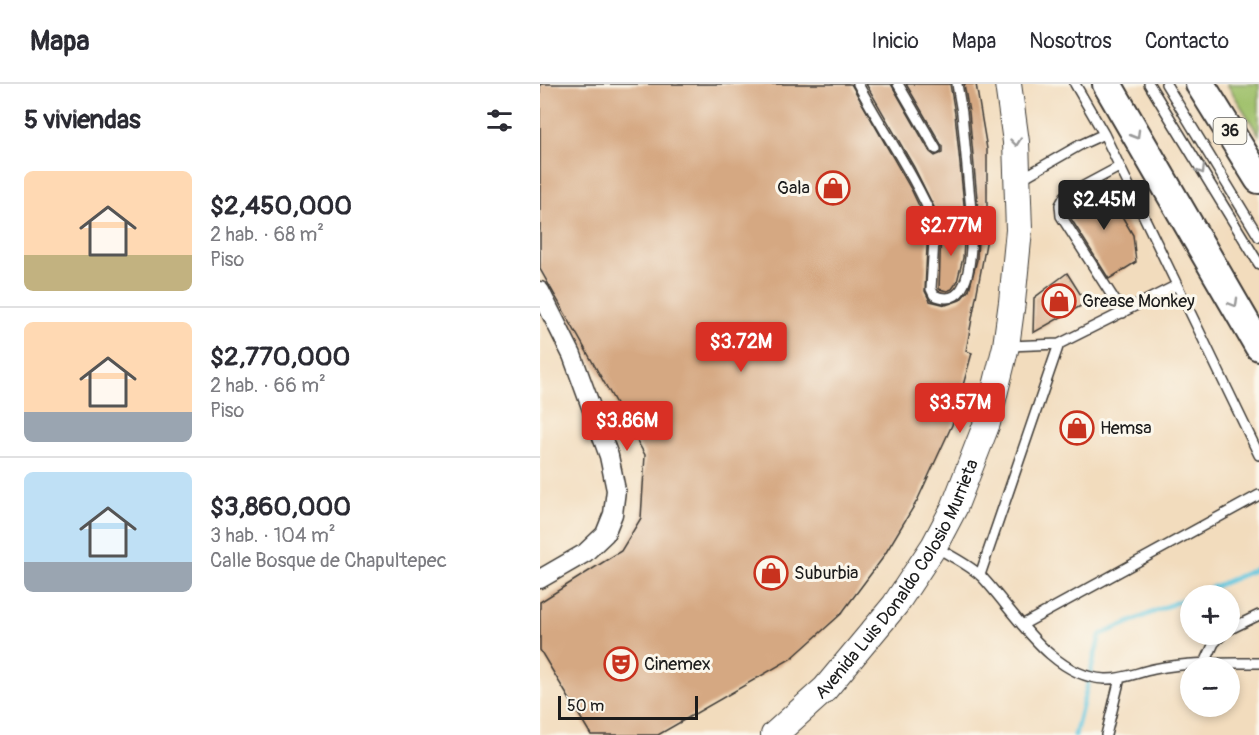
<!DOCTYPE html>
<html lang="es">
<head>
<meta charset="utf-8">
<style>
  body { margin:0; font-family:Pangolin,sans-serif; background:#f2f2f3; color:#2b2b33; height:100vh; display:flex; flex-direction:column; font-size:22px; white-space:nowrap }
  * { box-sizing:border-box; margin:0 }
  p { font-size:20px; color:#7c7c81 }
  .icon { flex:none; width:33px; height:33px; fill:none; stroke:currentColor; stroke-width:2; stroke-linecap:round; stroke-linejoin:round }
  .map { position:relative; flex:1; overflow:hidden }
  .panel { display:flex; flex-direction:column; background:#fff; width:540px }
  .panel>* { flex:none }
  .fabs { position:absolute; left:640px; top:501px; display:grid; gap:12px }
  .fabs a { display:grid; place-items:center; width:60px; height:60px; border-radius:50%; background:#fff; box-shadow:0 3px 9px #0003; font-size:30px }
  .scale { position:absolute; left:18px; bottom:15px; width:140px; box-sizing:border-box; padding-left:6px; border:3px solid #1c1c1c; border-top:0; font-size:16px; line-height:21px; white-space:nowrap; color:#1c1c1c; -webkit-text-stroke:4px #fbf7ec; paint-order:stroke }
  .price { position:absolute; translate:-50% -51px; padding:0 14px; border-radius:6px; background:#d93025; color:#fff; font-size:20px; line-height:39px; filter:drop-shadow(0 2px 3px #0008) }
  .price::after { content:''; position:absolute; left:50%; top:36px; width:18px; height:14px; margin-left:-9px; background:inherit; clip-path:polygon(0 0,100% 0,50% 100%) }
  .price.selected { background:#222; color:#fff }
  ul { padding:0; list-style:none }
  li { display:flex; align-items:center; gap:18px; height:150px; padding:0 24px }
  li+li { border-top:2px solid #e1e1e2 }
  li span { display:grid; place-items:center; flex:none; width:168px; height:120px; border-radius:9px; color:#555 }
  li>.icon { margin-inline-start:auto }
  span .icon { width:72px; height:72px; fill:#fffc; stroke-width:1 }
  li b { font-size:26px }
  h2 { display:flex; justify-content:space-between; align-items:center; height:72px; padding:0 24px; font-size:26px }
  header { display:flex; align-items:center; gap:36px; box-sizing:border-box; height:84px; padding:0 30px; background:#fff; border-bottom:2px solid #e1e1e2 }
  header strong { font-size:28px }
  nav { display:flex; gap:33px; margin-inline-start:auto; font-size:21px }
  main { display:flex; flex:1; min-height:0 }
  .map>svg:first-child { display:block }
</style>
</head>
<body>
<header>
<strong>Mapa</strong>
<nav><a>Inicio</a><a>Mapa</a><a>Nosotros</a><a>Contacto</a></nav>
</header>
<main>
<section class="panel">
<h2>5 viviendas<svg class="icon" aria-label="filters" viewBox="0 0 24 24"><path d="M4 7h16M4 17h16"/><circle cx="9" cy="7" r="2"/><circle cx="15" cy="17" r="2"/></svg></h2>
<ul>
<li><span style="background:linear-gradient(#ffd9b3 70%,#c2b280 0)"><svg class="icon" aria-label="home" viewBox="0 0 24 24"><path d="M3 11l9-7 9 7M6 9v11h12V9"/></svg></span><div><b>$2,450,000</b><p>2 hab. · 68 m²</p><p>Piso</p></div></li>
<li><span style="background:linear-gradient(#ffd9b3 75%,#9aa5b1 0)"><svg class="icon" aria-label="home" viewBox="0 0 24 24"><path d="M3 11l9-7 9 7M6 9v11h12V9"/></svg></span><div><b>$2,770,000</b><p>2 hab. · 66 m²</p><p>Piso</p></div></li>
<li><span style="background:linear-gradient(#bfe0f5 75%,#9aa5b1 0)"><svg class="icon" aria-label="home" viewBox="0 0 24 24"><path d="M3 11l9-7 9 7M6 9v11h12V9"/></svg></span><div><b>$3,860,000</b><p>3 hab. · 104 m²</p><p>Calle Bosque de Chapultepec</p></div></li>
</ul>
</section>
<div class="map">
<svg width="719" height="651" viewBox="0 0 719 651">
  <rect width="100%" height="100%" fill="#fbf7ec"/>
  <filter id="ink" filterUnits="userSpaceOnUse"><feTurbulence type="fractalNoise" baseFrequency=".0167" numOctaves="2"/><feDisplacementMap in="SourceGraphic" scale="12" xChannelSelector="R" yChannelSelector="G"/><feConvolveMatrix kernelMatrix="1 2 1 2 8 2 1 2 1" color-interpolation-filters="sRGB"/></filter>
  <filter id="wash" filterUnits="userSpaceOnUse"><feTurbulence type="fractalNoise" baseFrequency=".008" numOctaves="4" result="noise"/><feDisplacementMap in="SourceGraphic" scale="24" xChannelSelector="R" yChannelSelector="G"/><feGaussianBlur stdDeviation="1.35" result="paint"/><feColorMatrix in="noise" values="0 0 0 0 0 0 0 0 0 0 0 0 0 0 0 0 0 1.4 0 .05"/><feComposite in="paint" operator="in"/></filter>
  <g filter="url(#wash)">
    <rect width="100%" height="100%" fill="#f2dcbd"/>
    <path fill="#9ec069" stroke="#5d6e42" stroke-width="1.5" d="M 687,0 L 719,0 L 719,51 Z"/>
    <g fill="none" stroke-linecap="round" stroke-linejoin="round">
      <path stroke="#5fc4dd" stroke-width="5" d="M 652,512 L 719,484
        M 535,651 L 560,551 L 651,512"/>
    </g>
    <g id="blocks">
      <path fill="#d5a882" d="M 0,0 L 311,0 L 372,107 L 388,141 L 385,207 L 390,217 L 406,221 L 420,216 L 429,206 L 437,176 L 439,136 L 429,28 L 424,0 L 436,0 L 447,65 L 447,154 L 426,267 L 432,269 L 412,341 L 377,417 L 342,475 L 301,530 L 252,574 L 118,651 L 51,651 L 0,566 L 0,518 L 81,467 L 101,434 L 105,371 L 0,185 Z
        M 326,0 L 351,0 L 390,68 L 395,72 L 402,69 L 402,62 L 366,0 L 410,0 L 415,30 L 425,131 L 399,133 L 374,83 Z
        M 563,100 L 593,151 L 596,178 L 569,195 L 528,130 L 527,124 Z
        M 425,144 L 423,174 L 417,198 L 412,205 L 407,207 L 399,205 L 401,146 Z
        M 527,189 L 546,219 L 493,249 L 494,214 Z"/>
    </g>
  </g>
  <g filter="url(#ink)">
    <use href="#blocks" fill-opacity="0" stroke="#3c3934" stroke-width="1.5"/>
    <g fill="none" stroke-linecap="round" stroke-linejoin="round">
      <defs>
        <path id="lane" d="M 318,0 C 343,47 374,90 395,140 L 432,137 L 422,29 L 417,0
          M 358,0 L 396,65
          M 535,0 L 564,50
          M 609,0 L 719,180
          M 626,0 L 719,153
          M 579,83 L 525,112 L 520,121 L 521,132 L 583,229
          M 395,140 L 391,205 L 394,211 C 434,229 431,160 432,137
          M 637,201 L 719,371
          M 468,262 L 519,260 L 637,201 L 564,50 L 540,61 L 479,96
          M 396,463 C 410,472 430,481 442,493 C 475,528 511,593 565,595 C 582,596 598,588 614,585 C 649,578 684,579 719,579
          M 440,491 L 519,260
          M 482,541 L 719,411
          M 690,545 L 719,531
          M 665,579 L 674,559 L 683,550
          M 566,651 L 580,594"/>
        <path id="street" d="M 0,207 L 32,271 L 69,372 L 76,406 L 73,430 L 65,450 L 45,469 L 0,495"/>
        <g id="secondary">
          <path id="s1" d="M 234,651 L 285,605 L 355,521 L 394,462 L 414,424 L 447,339 L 466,262 L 472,218 L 479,146 L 476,58 L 468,0"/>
        </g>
        <path id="primary" d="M 567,0 L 719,262
          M 660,0 L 719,95"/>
      </defs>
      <use href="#lane" stroke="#3c3934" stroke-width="12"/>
      <use href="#street" stroke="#3c3934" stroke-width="21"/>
      <use href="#secondary" stroke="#3c3934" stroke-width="28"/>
      <use href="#primary" stroke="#3c3934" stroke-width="32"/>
      <use href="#lane" stroke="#fff" stroke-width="9"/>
      <use href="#street" stroke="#fff" stroke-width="18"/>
      <use href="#secondary" stroke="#fff" stroke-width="26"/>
      <use href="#primary" stroke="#fff" stroke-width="28"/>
    </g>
    <defs><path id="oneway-chevron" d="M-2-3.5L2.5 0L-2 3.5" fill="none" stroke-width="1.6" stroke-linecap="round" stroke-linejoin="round" transform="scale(1.5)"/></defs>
    <g stroke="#999">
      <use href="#oneway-chevron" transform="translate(596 51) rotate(60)"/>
      <use href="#oneway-chevron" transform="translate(476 58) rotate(84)"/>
      <use href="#oneway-chevron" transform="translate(661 86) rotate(59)"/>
      <use href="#oneway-chevron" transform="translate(694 219) rotate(60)"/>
    </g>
  </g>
  <defs>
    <symbol id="shop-ring" viewBox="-11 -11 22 22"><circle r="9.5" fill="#fbf7ec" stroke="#c8321e" stroke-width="1.5"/><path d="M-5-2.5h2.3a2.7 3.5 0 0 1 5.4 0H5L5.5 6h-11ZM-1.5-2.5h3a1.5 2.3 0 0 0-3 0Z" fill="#c8321e"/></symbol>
    <symbol id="theatre-ring" viewBox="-11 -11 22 22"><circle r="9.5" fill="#fbf7ec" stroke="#c8321e" stroke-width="1.5"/><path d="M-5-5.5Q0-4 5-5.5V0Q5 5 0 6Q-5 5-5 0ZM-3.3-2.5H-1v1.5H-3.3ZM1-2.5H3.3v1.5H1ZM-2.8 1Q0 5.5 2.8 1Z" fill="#c8321e"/></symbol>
  </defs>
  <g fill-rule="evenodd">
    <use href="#shop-ring" x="274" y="85" width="38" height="38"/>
    <use href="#shop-ring" x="500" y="198" width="38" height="38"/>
    <use href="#shop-ring" x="518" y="325" width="38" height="38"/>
    <use href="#shop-ring" x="212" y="470" width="38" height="38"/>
    <use href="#theatre-ring" x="62" y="561" width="38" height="38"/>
  </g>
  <g text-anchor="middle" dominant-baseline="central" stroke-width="6" stroke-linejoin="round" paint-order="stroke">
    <rect fill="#fbf7ec" stroke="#5f5e5a" stroke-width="1.5" x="673.5" y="34" width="33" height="26" rx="4.5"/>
    <g font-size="16" font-weight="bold" fill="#1c1c1c">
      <text x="690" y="47">36</text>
    </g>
    <g font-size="18" fill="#1c1c1c" stroke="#fbf7ec" text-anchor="start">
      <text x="270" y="104" text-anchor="end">Gala</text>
      <text x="542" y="217">Grease Monkey</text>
      <text x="560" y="344">Hemsa</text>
      <text x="254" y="489">Suburbia</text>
      <text x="104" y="580">Cinemex</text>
    </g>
    <g font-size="18" fill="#1c1c1c" stroke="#fbf7ec">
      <text stroke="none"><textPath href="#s1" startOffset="201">Avenida Luis Donaldo Colosio Murrieta</textPath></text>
    </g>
  </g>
</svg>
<div class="fabs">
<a>+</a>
<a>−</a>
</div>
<div class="scale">50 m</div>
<b class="price selected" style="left:564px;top:147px">$2.45M</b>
<b class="price" style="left:411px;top:173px">$2.77M</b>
<b class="price" style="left:201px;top:289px">$3.72M</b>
<b class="price" style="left:420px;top:350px">$3.57M</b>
<b class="price" style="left:87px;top:368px">$3.86M</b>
</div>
</main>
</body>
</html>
